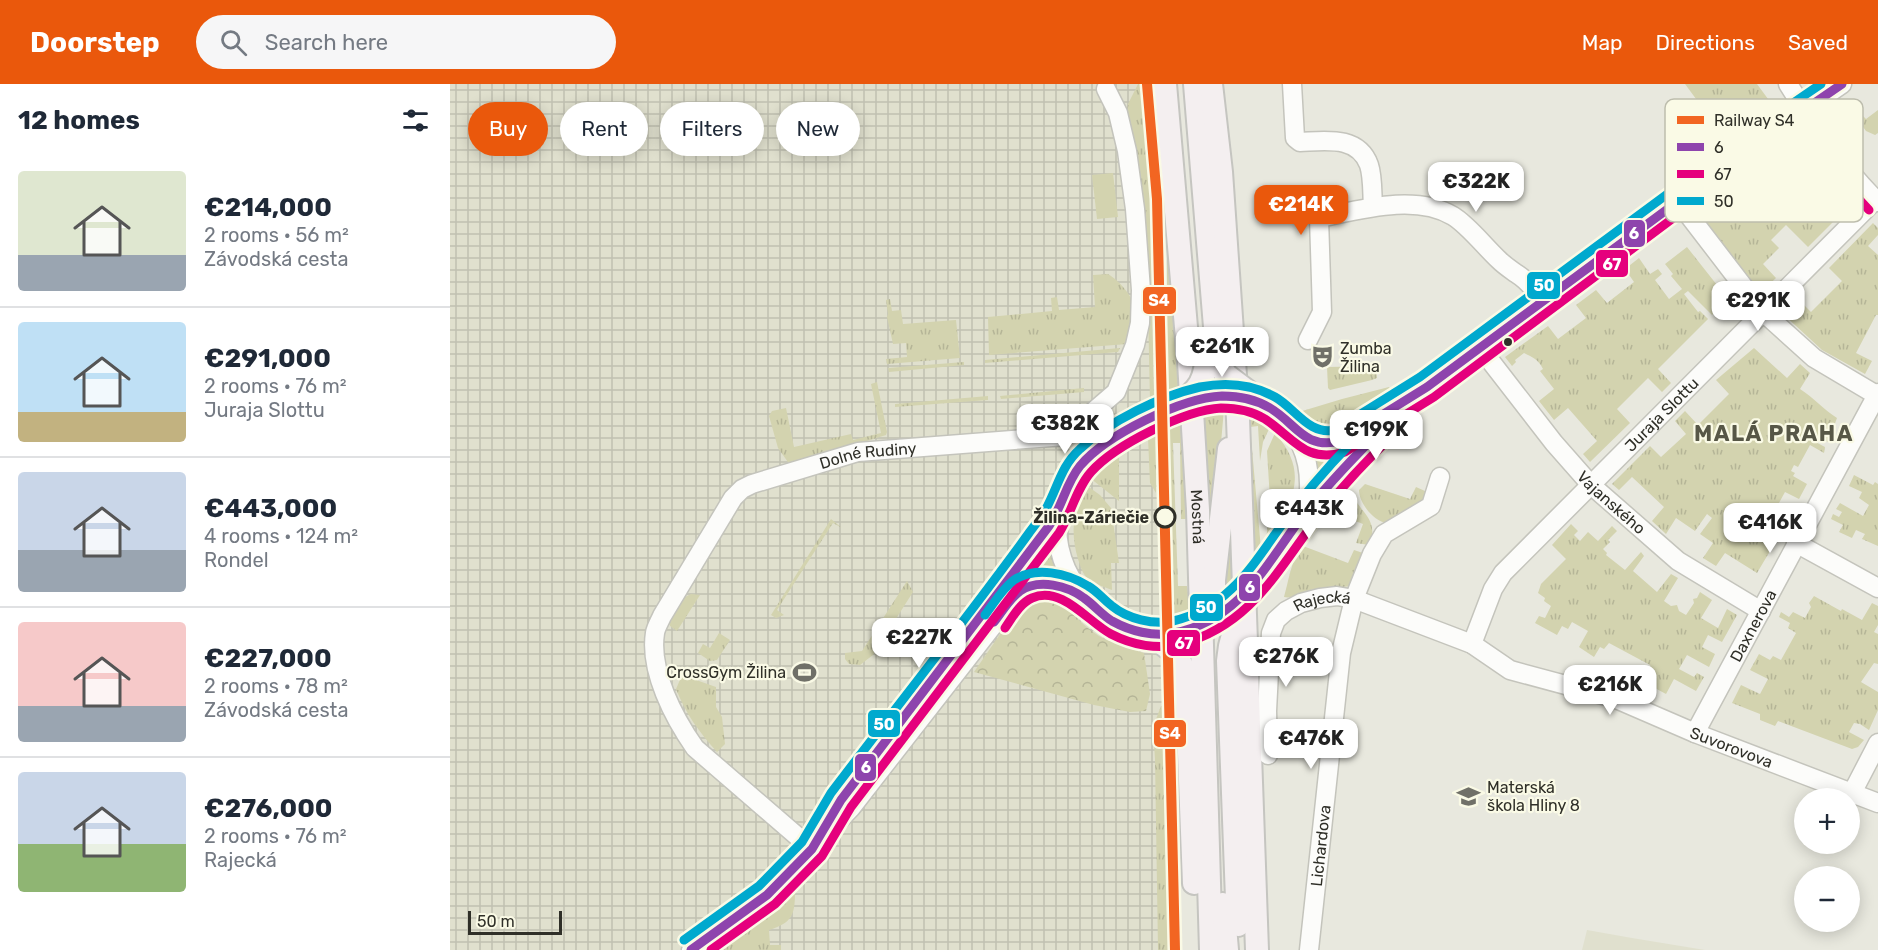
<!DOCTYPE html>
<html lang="en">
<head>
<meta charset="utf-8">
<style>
  body { margin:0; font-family:Rubik,sans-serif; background:#f6f6f7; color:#1f2937; height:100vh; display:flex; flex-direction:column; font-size:22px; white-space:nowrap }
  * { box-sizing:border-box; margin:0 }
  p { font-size:20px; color:#747a83 }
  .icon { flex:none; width:33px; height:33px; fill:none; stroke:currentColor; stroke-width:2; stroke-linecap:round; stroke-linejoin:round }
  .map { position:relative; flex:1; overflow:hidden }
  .panel { display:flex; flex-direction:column; background:#fff; width:450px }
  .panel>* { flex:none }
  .top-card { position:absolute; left:18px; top:18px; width:570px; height:54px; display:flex; gap:12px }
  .controls { position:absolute; left:1344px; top:704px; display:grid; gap:12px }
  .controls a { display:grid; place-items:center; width:66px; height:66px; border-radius:50%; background:#fff; box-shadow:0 3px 15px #0003; font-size:30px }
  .scale { position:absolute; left:18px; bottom:15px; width:94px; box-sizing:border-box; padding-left:6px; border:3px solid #2f2f28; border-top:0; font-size:16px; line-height:21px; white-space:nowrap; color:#2f2f28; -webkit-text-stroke:4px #fafae6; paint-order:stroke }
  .price { position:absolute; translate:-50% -51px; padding:0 14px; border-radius:12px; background:#fff; color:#222; font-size:20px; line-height:39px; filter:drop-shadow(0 2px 3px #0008) }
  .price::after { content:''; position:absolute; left:50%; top:36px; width:18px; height:14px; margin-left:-9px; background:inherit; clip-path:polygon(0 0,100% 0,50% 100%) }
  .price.active { background:#ea580c; color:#fff }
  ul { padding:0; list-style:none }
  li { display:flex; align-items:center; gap:18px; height:150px; padding:0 18px }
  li+li { border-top:2px solid #e0e1e3 }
  li span { display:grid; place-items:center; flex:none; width:168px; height:120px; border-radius:6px; color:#555 }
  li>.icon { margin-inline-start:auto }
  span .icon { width:72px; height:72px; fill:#fffc; stroke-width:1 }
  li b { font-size:26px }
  h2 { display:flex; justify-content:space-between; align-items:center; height:72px; padding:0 18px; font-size:26px }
  .pill { padding:0 21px; border-radius:27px; background:#fff; box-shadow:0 3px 15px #0003; font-size:21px; line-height:54px }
  .pill.active { background:#ea580c; color:#fff }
  header { display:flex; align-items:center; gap:36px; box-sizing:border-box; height:84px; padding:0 30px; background:#ea580c; color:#fff }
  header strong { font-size:28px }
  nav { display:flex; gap:33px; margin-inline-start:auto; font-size:21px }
  .search { width:420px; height:54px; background:#f6f6f7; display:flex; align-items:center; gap:15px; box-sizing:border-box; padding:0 21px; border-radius:33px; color:#747a83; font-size:22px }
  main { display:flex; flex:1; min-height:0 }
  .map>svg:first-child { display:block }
</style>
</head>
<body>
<header>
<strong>Doorstep</strong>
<div class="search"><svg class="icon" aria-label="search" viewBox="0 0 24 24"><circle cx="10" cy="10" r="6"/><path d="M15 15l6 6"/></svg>Search here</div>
<nav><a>Map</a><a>Directions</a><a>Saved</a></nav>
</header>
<main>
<section class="panel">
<h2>12 homes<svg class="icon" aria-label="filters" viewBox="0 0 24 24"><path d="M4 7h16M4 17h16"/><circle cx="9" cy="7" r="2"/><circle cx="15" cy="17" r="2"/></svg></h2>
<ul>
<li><span style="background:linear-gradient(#dfe7d0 70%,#9aa5b1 0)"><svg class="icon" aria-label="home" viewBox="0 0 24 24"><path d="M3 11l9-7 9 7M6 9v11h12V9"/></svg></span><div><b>€214,000</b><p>2 rooms · 56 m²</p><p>Závodská cesta</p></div></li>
<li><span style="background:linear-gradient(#bfe0f5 75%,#c2b280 0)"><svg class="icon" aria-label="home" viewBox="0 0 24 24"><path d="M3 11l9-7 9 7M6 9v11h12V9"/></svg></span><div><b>€291,000</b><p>2 rooms · 76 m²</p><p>Juraja Slottu</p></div></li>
<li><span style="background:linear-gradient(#c9d6e8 65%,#9aa5b1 0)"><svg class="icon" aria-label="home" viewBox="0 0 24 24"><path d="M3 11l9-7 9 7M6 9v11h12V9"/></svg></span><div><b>€443,000</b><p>4 rooms · 124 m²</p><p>Rondel</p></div></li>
<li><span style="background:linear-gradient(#f6c9c9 70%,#9aa5b1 0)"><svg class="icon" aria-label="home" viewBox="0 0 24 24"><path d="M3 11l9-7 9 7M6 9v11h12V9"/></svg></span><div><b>€227,000</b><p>2 rooms · 78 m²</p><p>Závodská cesta</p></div></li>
<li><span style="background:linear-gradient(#c9d6e8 60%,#8fb573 0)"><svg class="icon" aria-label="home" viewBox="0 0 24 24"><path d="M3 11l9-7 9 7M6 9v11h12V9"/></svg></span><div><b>€276,000</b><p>2 rooms · 76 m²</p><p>Rajecká</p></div></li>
</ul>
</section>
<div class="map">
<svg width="1428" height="866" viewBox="0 0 1428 866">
  <defs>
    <pattern id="industrial-grid" width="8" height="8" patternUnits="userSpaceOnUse" patternTransform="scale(1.5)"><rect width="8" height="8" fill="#e0e0ce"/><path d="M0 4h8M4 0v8" fill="none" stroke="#c0c0b1"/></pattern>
    <pattern id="grass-tufts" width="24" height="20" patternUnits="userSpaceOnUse" patternTransform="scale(1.5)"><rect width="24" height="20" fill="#d3d3af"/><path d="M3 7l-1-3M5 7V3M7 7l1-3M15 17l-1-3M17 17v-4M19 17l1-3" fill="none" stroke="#b5b597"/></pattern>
    <pattern id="forest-crowns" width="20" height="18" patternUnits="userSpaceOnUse" patternTransform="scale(1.5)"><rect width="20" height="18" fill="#d3d3af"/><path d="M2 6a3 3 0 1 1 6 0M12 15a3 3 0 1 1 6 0" fill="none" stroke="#b5b597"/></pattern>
  </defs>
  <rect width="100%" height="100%" fill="#e8e8de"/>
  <path fill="#e0e0ce" d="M 1137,846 L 1182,854 L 1255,866 L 1132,866 Z"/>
  <path fill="url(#industrial-grid)" d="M 0,0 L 691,0 L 702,102 L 722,866 L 0,866 Z"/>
  <path fill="url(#grass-tufts)" d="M 688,0 L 690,0 L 700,101 L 704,315 L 700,318 L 697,176 L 677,30 L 678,20 Z
    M 1235,0 L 1307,0 L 1321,19 L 1321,24 L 1277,57 Z
    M 1428,26 L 1428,49 L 1425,51 L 1416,47 L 1405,32 L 1412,31 L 1416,35 Z
    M 1345,60 L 1355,62 L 1362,70 L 1347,83 L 1375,117 L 1390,105 L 1402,119 L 1358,163 L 1336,141 L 1321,156 L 1329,164 L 1313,180 L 1326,194 L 1311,208 L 1298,194 L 1250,130 L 1265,119 L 1277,134 L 1312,108 L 1301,92 Z
    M 714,107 L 732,300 L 717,309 L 717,167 Z
    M 1423,139 L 1428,144 L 1428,151 L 1418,162 L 1428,171 L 1428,231 L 1426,231 L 1406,269 L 1422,277 L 1415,290 L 1372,266 L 1332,229 L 1347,214 L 1361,228 L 1392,197 L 1379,184 Z
    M 1237,163 L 1278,215 L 1262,231 L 1238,207 L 1234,210 L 1248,228 L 1250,227 L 1258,235 L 1208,285 L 1221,299 L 1212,308 L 1198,294 L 1167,325 L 1180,339 L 1140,378 L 1133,370 L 1147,357 L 1118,324 L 1104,336 L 1089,317 L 1104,305 L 1090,287 L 1093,285 C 1088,275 1082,273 1074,269 L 1065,276 L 1066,278 L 1062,282 L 1055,273 L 1098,242 L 1108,255 L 1136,234 L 1126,221 L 1146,206 L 1157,219 L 1184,198 L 1175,185 L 1189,174 L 1200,190 L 1208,185 L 1212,190 L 1205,196 L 1219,215 L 1232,205 L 1221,192 L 1223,190 L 1215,180 Z
    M 658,190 C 671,198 687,216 685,232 C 683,242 679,251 677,260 L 539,271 L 538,233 L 602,227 L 601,214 L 607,213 L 609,226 L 645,223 L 643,191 Z
    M 440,215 L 442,227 L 451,226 L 453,240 L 506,236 L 510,274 L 437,280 L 436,275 L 457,273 L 456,259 L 443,260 L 437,233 L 438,230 L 436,216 Z
    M 670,264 L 668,268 L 535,279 L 535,276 Z
    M 1304,264 L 1337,294 L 1350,280 L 1360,289 L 1350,305 C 1364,314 1373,325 1387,334 L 1378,358 L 1357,347 L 1354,352 L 1375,363 L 1374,369 L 1360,361 L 1348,383 L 1344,381 L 1341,387 L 1345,389 L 1343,392 L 1357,400 L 1349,415 L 1335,408 L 1318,439 L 1332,447 L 1307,489 L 1275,469 L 1266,482 L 1253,474 L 1263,459 L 1250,450 L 1262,434 L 1257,430 L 1245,447 L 1226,434 L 1216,450 L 1202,437 L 1214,423 L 1182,393 L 1169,406 L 1162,400 L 1200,362 L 1211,373 L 1236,350 L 1225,337 L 1235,327 L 1248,341 L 1279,310 L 1266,296 Z
    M 514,278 L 514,281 L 439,288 L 438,284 Z
    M 926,282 L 927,294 L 922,296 L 880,306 L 878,304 L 877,283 Z
    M 427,298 L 437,348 L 436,351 L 340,381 L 328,364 L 319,332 L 322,327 L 336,324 L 344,363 L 401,350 L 403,356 L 431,349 L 421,300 Z
    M 939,303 L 942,307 L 895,347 L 871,351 L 855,339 L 849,328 L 892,315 Z
    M 634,304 L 634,308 L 551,315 L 550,312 Z
    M 538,312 L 538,316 L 445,323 L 445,320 Z
    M 774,325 L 760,484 L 750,329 Z
    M 795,329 L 811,336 L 820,343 L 813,358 L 810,377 L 808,342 L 800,343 L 811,465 L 802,477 Z
    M 735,336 L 737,387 L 736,435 L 731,435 L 730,359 L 723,359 L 728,502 L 737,502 L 742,532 L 724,536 L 719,344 Z
    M 825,349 C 861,389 842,421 816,458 L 820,416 L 817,367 Z
    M 706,350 L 706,409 L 700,399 L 698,354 Z
    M 915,350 L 868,408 L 863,371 L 892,365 Z
    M 668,369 L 669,372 L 669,417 L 640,394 L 657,376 Z
    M 782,384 L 787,498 L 769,516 Z
    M 1404,391 L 1423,401 L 1425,398 L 1428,400 L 1428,462 L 1412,455 L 1415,450 L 1406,446 L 1402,454 L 1389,448 L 1393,441 L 1381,435 L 1383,430 L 1389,433 L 1392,428 L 1386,425 L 1390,419 L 1413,432 L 1419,421 L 1409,414 L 1412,408 L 1399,402 Z
    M 915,400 L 960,415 L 966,403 L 975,407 L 976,415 L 937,439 C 924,438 909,419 909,406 Z
    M 636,401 L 650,411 L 661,424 L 669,479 L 661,479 L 662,506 C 654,503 642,499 636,493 C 632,488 630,481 628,475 C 620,448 623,426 636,401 Z
    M 894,413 L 905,416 C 917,433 928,440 919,461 L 906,459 L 913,440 L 885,429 L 886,421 Z
    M 381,435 L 392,444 L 383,439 L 327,526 L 334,531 L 326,534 L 321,531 Z
    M 1121,440 L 1128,447 L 1124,451 L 1130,457 L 1138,448 L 1148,457 L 1162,442 L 1167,447 L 1158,456 L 1160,458 L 1153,465 L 1157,469 L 1156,471 L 1175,486 L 1191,468 L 1194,472 L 1183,487 L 1207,508 L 1221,490 L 1228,494 L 1214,517 L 1221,522 L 1227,521 L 1229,527 L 1236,531 L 1244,519 L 1243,515 L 1247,514 L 1250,508 L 1262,516 L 1251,534 L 1268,544 L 1277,525 L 1287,531 L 1272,558 L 1258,551 L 1252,563 L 1265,570 L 1259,583 L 1237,571 L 1229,585 L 1244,593 L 1247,589 L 1254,593 L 1246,607 L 1224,595 L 1216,610 L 1201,602 L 1206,592 L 1202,589 L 1200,581 L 1159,559 L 1154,565 L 1150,563 L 1144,573 L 1129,563 L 1138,547 L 1122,538 L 1118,545 L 1112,542 L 1107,551 L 1085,539 L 1089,532 L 1095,534 L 1101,522 L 1094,517 L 1095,514 L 1088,509 L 1091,500 L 1116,475 L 1102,461 Z
    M 600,454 L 612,493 L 611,494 L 593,490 L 575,493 L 574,491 Z
    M 853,462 L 898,479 L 904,466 L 913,469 L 901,502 C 887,505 871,502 857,507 C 848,509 843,515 834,513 C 838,500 843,468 853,462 Z
    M 457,497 L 463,508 L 423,571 L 410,581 L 399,580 L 395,575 L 395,569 L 412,567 Z
    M 241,510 L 250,511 L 227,547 L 220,542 L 219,537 L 235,513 Z
    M 1364,512 L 1391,527 L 1392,525 L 1412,536 L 1422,519 L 1428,522 L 1428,541 L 1424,548 L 1428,550 L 1428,580 L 1424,579 L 1411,598 L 1428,608 L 1428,626 L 1419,646 L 1410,640 L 1404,639 L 1399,648 L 1414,656 L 1408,663 L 1402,665 L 1328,637 L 1325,642 L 1310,636 L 1310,630 L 1282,619 L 1291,601 L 1310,610 L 1318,595 L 1300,586 L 1309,570 L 1320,576 L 1323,572 L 1331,576 L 1346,549 L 1338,544 L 1340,539 L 1329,533 L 1331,528 L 1339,533 L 1343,528 L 1355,534 L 1361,523 L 1359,519 Z
    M 269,549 L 280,556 L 267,576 L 260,577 L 248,569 L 253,560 L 260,564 Z
    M 232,591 L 266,603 L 266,623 L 272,633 L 275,660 L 267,668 C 249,648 236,630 226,605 Z
    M 711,622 L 713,622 L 719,866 L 708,866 L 705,675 L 703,643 Z
    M 342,804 L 345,808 C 345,831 342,839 319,846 L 320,861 L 331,861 L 331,866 L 263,866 Z"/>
  <path fill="url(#forest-crowns)" d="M 580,515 C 619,515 621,534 649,552 C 663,560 679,564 694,569 L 700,610 L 696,627 L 680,628 L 644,621 L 524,588 L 570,521 Z"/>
  <path fill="#d3d3af" d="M 663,89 L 668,133 L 647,135 L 642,91 Z"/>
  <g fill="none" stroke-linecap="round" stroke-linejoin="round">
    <defs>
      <g id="minor">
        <path d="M 842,0 L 845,54 L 850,58 C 875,57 908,51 919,81 C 923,93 922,110 923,122"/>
        <path d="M 1338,0 C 1364,42 1393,84 1428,118"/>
        <path d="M 1237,129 L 1313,228 L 1364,274 L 1428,312"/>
        <path d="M 858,256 L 872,228 L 869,134 C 909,126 965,109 1003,132 C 1018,141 1035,163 1049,176 C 1055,182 1060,185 1067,190 C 1077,196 1085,206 1092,216"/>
        <path id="s1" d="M 1042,279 L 1104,359 L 1141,401 L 1228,477 L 1311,527"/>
        <path d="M 817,322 C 846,342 860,369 859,404 C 859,413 858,424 854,432 C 847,446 834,459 825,473"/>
        <path d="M 843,345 L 863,358 L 872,360 L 890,357 L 909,346 L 977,303 L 1315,53 L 1392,0"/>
        <path d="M 854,431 L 929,348 L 944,333"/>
        <path d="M 1346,459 L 1428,504"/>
        <path d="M 698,550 C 623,536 578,446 629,383 C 653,353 692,338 726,322"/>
        <path id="s2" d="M 1022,560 L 1043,505 L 1053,489 L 1425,116"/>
        <path id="s3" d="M 1245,649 L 1428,309"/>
        <path id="s4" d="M 818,671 L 817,627 L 821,549 L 826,536 L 836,527 L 851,519 L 870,514 L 887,512 L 904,515 L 1022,560 L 1060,586 L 1164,614 L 1245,649 L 1428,719"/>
        <path d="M 1402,709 L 1428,659"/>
        <path d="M 394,713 L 561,494 L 609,426"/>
        <path id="s5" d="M 362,765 L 245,664 C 224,634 199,587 205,549 C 206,543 210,537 212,532 L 283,414 L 292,405 L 302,400 L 408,368 L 615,352 L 666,308 L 685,261 L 690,239 L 691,206 L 685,125 L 677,67 L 668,29 L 656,5"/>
        <path d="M 241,866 L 317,811 L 401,724 L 569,508 C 591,494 610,503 632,512"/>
        <path id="s6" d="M 859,866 L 891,569 L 904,515 L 922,470 L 934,450 L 981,422 L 990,393"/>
      </g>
      <g id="major">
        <path id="s7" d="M 715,0 L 739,278 L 748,426 L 761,866"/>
        <path d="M 745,0 L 767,267"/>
        <path d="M 761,0 L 771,88 L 788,335 L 807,866"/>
        <path d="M 764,514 L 764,496 L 779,365"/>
        <path d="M 698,550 C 718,563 729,569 736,592 L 744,799"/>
        <path d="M 773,820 L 777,866"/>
        <path d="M 788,841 L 778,577 L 780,562 L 789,528"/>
      </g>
    </defs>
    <use href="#minor" stroke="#c4c4bc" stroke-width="21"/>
    <use href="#major" stroke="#c5c5c0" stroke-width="26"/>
    <use href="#minor" stroke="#fcfcfa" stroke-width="18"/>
    <use href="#major" stroke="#f4eff0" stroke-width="22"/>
    <defs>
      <path id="minor-bridge" d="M 731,320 C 758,311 783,310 810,320
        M 698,550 C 759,551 791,520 825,473"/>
      <path id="major-bridge" d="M 767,267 L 771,283 L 776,291 L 817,322
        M 726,322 C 750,306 756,296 757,267"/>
    </defs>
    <use href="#minor-bridge" stroke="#c4c4bc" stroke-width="21" stroke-linecap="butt"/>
    <use href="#major-bridge" stroke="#c5c5c0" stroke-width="26" stroke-linecap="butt"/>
    <use href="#minor-bridge" stroke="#fcfcfa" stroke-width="18"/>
    <use href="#major-bridge" stroke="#f4eff0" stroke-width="22"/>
    <defs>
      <path id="bus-1" d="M 544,538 C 552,528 559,515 570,507 C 589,494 618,502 634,514 C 644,521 652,531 662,537 C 680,547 703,553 724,549 C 791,536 816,480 854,430 C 879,399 906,371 934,343
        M 241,866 L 317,811 L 362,765 L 391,716 L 599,442 C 612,423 616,399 630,382 C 656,351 731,314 772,312 C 788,312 805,315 820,324 C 846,339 854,366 890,357 L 977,303 L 1315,53 L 1392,0"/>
      <path id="bus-2" d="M 1344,33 L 1383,87 L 1419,126
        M 555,544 C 562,534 570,519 582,514 C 612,501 638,538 661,550 C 682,561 708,566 731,560 C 799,542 826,489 865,437 C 888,407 914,379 941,353
        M 261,866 L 325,820 L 372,772 L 401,723 L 609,449 C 621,430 626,405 641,388 C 665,361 735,326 771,324 C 786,324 802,327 815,335 C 844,354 855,380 895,368 L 984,313 L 1234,126 L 1361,36"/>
      <path id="bus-3" d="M 535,531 C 544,519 552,505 564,496 C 586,482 617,489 638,502 C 647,507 654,516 662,522 C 678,535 703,541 723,537 C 786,523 809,468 846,422 C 870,391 897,362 926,334
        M 234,856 L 309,802 L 352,758 L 381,709 C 447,622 515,537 579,449 C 585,441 592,432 597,423 C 608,402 612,381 630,365 C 659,337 711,312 750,303 C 776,298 802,300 825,313 C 845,324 859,352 885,346 L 970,293 L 1308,43 L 1371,0"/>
    </defs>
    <use href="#bus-1" stroke="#fafae6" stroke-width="14"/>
    <use href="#bus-2" stroke="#fafae6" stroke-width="14"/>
    <use href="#bus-3" stroke="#fafae6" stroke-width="14"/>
    <use href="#bus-1" stroke="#8e44ad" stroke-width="9"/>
    <use href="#bus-2" stroke="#e5007d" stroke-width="9"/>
    <use href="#bus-3" stroke="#00a9ce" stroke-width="9"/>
    <defs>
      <path id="rail-1" d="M 697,0 L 707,115 L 725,866"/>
    </defs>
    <use href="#rail-1" stroke="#fafae6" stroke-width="15"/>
    <use href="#rail-1" stroke="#f26522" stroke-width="10"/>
  </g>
  <defs>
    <symbol id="theatre-bare" viewBox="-9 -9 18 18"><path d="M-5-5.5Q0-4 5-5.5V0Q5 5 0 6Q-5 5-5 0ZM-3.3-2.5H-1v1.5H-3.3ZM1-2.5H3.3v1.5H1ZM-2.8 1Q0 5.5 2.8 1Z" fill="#707068" stroke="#fafae6" stroke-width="2.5" paint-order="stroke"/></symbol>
    <symbol id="stadium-bare" viewBox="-9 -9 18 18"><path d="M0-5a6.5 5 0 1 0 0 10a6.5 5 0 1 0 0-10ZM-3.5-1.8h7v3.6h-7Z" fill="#707068" stroke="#fafae6" stroke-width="2.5" paint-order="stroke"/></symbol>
    <symbol id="school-bare" viewBox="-9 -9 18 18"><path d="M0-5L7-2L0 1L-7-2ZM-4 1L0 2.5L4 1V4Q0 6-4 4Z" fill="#707068" stroke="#fafae6" stroke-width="2.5" paint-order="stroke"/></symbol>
  </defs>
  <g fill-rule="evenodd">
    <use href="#theatre-bare" x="856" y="256" width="33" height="33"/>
    <use href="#stadium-bare" x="338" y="572" width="33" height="33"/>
    <use href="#school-bare" x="1002" y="696" width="33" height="33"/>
  </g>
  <circle fill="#2f2f28" stroke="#fafae6" stroke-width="2" cx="1058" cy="258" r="5"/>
  <circle fill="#fafae6" stroke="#2f2f28" stroke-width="3" cx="715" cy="433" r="10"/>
  <g text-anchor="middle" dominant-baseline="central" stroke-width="4.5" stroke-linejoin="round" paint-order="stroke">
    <g font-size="16" fill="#2f2f28" stroke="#fafae6" text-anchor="start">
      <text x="890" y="264">Zumba<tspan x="890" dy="18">Žilina</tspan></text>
      <text x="336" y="588" text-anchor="end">CrossGym Žilina</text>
      <text x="1037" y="703">Materská<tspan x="1037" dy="18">škola Hliny 8</tspan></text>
    </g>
    <g font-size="16" fill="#2f2f28" stroke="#fafae6">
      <text stroke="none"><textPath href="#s2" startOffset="302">Juraja Slottu</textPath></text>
      <text stroke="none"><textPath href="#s5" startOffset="579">Dolné Rudiny</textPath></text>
      <text stroke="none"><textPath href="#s1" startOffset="184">Vajanského</textPath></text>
      <text stroke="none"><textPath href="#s7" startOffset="434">Mostná</textPath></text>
      <text stroke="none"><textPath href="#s4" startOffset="188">Rajecká</textPath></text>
      <text stroke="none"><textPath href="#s3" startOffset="122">Daxnerova</textPath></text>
      <text stroke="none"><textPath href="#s4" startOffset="628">Suvorovova</textPath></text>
      <text stroke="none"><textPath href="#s6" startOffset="105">Lichardova</textPath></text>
    </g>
    <g font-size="16" font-weight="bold" fill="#2f2f28" stroke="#fafae6" text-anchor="end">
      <text x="699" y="433">Žilina-Záriečie</text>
    </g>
    <g font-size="22" font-weight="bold" letter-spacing="1.5" fill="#575747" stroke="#fafae6">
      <text x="1324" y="349">MALÁ PRAHA</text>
    </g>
  </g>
  <rect x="1215" y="15" width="198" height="123" rx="9" fill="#fafae6" stroke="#bdbdad" stroke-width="1.5"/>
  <rect x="1227" y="32" width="27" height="8" fill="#f26522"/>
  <rect x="1227" y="59" width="27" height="8" fill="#8e44ad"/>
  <rect x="1227" y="86" width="27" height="8" fill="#e5007d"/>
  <rect x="1227" y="113" width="27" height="8" fill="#00a9ce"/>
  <g font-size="16" fill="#2f2f28">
    <text x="1264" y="42">Railway S4</text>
    <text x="1264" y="69">6</text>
    <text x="1264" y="96">67</text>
    <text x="1264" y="123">50</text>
  </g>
  <g stroke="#fafae6" stroke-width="2">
    <rect x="1173" y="135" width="23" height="29" rx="6" fill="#8e44ad"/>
    <rect x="1145" y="165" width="34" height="29" rx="6" fill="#e5007d"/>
    <rect x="1076" y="187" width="35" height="29" rx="6" fill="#00a9ce"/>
    <rect x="692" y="202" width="35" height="29" rx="6" fill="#f26522"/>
    <rect x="788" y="489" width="23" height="29" rx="6" fill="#8e44ad"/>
    <rect x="739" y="509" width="35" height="29" rx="6" fill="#00a9ce"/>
    <rect x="716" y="545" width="35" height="28" rx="6" fill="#e5007d"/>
    <rect x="417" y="625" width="34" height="29" rx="6" fill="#00a9ce"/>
    <rect x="703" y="635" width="34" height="29" rx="6" fill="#f26522"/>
    <rect x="404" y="669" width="23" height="29" rx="6" fill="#8e44ad"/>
  </g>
  <g font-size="16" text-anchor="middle" font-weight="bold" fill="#fff">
    <text x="1184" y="155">6</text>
    <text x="1162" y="186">67</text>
    <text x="1094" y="207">50</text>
    <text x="709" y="222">S4</text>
    <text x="800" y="509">6</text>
    <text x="756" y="529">50</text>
    <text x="734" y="565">67</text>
    <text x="434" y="646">50</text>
    <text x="720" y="655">S4</text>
    <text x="416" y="689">6</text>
  </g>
</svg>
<div class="controls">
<a>+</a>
<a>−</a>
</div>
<div class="scale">50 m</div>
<b class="price" style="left:1026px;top:129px">€322K</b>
<b class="price active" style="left:851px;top:152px">€214K</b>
<b class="price" style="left:1308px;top:248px">€291K</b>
<b class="price" style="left:772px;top:294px">€261K</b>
<b class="price" style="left:615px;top:371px">€382K</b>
<b class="price" style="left:926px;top:377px">€199K</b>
<b class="price" style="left:859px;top:456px">€443K</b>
<b class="price" style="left:1320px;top:470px">€416K</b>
<b class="price" style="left:469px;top:585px">€227K</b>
<b class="price" style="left:836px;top:604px">€276K</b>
<b class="price" style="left:1160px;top:632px">€216K</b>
<b class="price" style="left:861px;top:686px">€476K</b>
<div class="top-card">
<a class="pill active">Buy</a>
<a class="pill">Rent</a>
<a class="pill">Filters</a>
<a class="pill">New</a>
</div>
</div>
</main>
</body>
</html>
